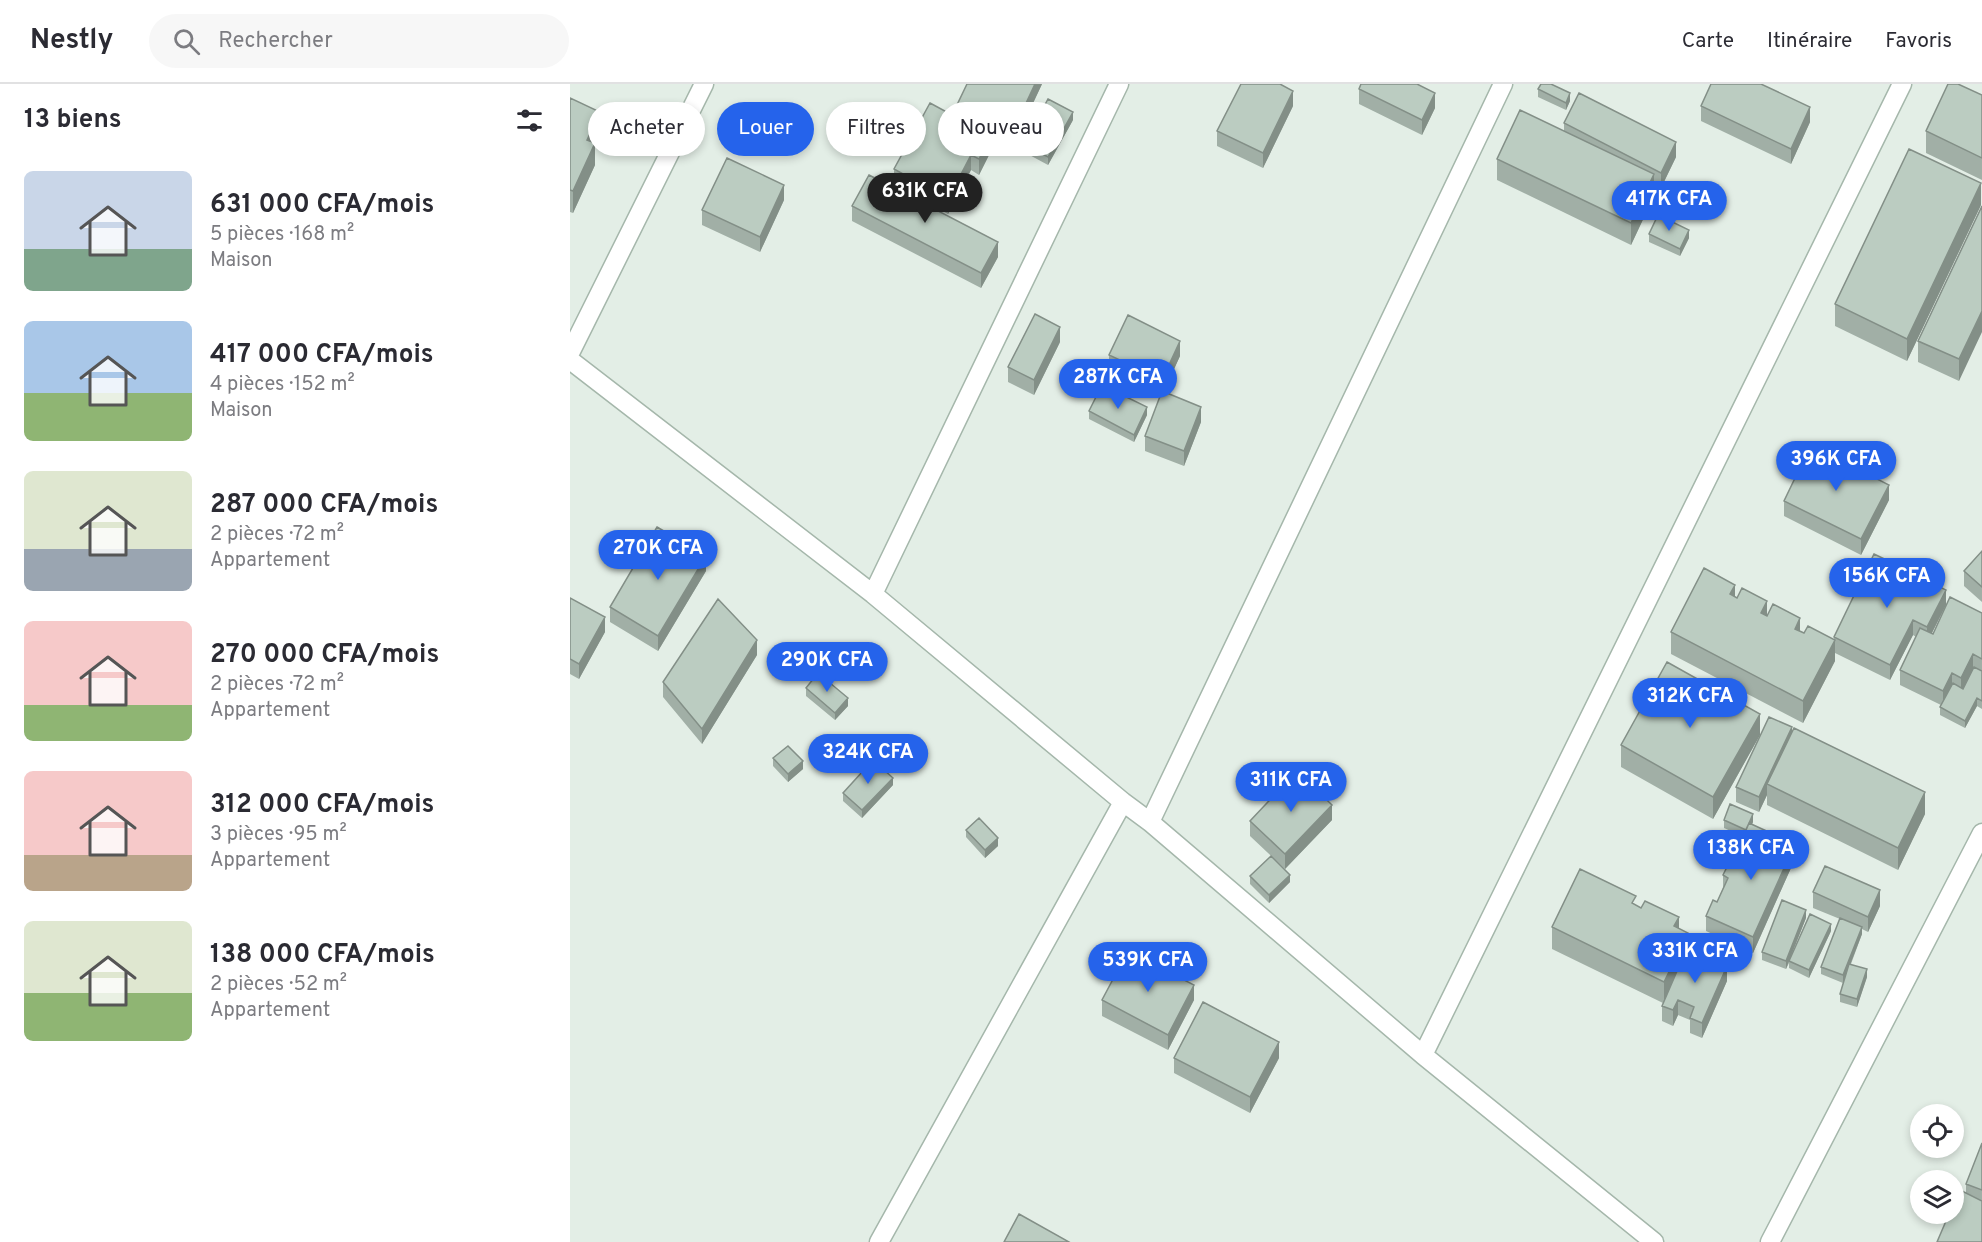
<!DOCTYPE html>
<html lang="fr">
<head>
<meta charset="utf-8">
<style>
  body { margin:0; font-family:Overpass,sans-serif; background:#f7f7f7; color:#2b2b33; height:100vh; display:flex; flex-direction:column; font-size:22px; white-space:nowrap }
  * { box-sizing:border-box; margin:0 }
  p { font-size:20px; color:#7c7c81 }
  .icon { flex:none; width:33px; height:33px; fill:none; stroke:currentColor; stroke-width:2; stroke-linecap:round; stroke-linejoin:round }
  .map { position:relative; flex:1; overflow:hidden }
  .sheet { display:flex; flex-direction:column; background:#fff; width:570px }
  .sheet>* { flex:none }
  .guide { position:absolute; left:18px; top:18px; width:570px; height:54px; display:flex; gap:12px }
  .controls { position:absolute; left:1340px; top:1020px; display:grid; gap:12px }
  .controls a { display:grid; place-items:center; width:54px; height:54px; border-radius:50%; background:#fff; box-shadow:0 3px 9px #0003; font-size:30px }
  .price { position:absolute; translate:-50% -51px; padding:0 14px; border-radius:21px; background:#2563eb; color:#fff; font-size:20px; line-height:39px; filter:drop-shadow(0 2px 3px #0008) }
  .price::after { content:''; position:absolute; left:50%; top:36px; width:18px; height:14px; margin-left:-9px; background:inherit; clip-path:polygon(0 0,100% 0,50% 100%) }
  .price.selected { background:#222; color:#fff }
  ul { padding:0; list-style:none }
  li { display:flex; align-items:center; gap:18px; height:150px; padding:0 24px }
  li span { display:grid; place-items:center; flex:none; width:168px; height:120px; border-radius:9px; color:#555 }
  li>.icon { margin-inline-start:auto }
  span .icon { width:72px; height:72px; fill:#fffc; stroke-width:1 }
  li b { font-size:26px }
  h2 { display:flex; justify-content:space-between; align-items:center; height:72px; padding:0 24px; font-size:26px }
  .pill { padding:0 21px; border-radius:27px; background:#fff; box-shadow:0 3px 9px #0003; font-size:21px; line-height:54px }
  .pill.selected { background:#2563eb; color:#fff }
  header { display:flex; align-items:center; gap:36px; box-sizing:border-box; height:84px; padding:0 30px; background:#fff; border-bottom:2px solid #e1e1e2 }
  header strong { font-size:28px }
  nav { display:flex; gap:33px; margin-inline-start:auto; font-size:21px }
  .search { width:420px; height:54px; background:#f7f7f7; display:flex; align-items:center; gap:15px; box-sizing:border-box; padding:0 21px; border-radius:33px; color:#7c7c81; font-size:22px }
  main { display:flex; flex:1; min-height:0 }
  .map>svg:first-child { display:block }
</style>
</head>
<body>
<header>
<strong>Nestly</strong>
<div class="search"><svg class="icon" aria-label="search" viewBox="0 0 24 24"><circle cx="10" cy="10" r="6"/><path d="M15 15l6 6"/></svg>Rechercher</div>
<nav><a>Carte</a><a>Itinéraire</a><a>Favoris</a></nav>
</header>
<main>
<section class="sheet">
<h2>13 biens<svg class="icon" aria-label="filters" viewBox="0 0 24 24"><path d="M4 7h16M4 17h16"/><circle cx="9" cy="7" r="2"/><circle cx="15" cy="17" r="2"/></svg></h2>
<ul>
<li><span style="background:linear-gradient(#c9d6e8 65%,#7fa58c 0)"><svg class="icon" aria-label="home" viewBox="0 0 24 24"><path d="M3 11l9-7 9 7M6 9v11h12V9"/></svg></span><div><b>631 000 CFA/mois</b><p>5 pièces · 168 m²</p><p>Maison</p></div></li>
<li><span style="background:linear-gradient(#a9c7e8 60%,#8fb573 0)"><svg class="icon" aria-label="home" viewBox="0 0 24 24"><path d="M3 11l9-7 9 7M6 9v11h12V9"/></svg></span><div><b>417 000 CFA/mois</b><p>4 pièces · 152 m²</p><p>Maison</p></div></li>
<li><span style="background:linear-gradient(#dfe7d0 65%,#9aa5b1 0)"><svg class="icon" aria-label="home" viewBox="0 0 24 24"><path d="M3 11l9-7 9 7M6 9v11h12V9"/></svg></span><div><b>287 000 CFA/mois</b><p>2 pièces · 72 m²</p><p>Appartement</p></div></li>
<li><span style="background:linear-gradient(#f6c9c9 70%,#8fb573 0)"><svg class="icon" aria-label="home" viewBox="0 0 24 24"><path d="M3 11l9-7 9 7M6 9v11h12V9"/></svg></span><div><b>270 000 CFA/mois</b><p>2 pièces · 72 m²</p><p>Appartement</p></div></li>
<li><span style="background:linear-gradient(#f6c9c9 70%,#b9a48a 0)"><svg class="icon" aria-label="home" viewBox="0 0 24 24"><path d="M3 11l9-7 9 7M6 9v11h12V9"/></svg></span><div><b>312 000 CFA/mois</b><p>3 pièces · 95 m²</p><p>Appartement</p></div></li>
<li><span style="background:linear-gradient(#dfe7d0 60%,#8fb573 0)"><svg class="icon" aria-label="home" viewBox="0 0 24 24"><path d="M3 11l9-7 9 7M6 9v11h12V9"/></svg></span><div><b>138 000 CFA/mois</b><p>2 pièces · 52 m²</p><p>Appartement</p></div></li>
</ul>
</section>
<div class="map">
<svg width="1412" height="1158" viewBox="0 0 1412 1158">
  <rect width="100%" height="100%" fill="#e3eee6"/>
  <g fill="none" stroke-linecap="round" stroke-linejoin="round">
    <defs>
      <path id="minor" d="M 0,269 L 134,0
        M 0,276 L 303,510 L 553,718 L 580,738 L 853,971 L 1084,1158
        M 303,510 L 549,0
        M 580,738 L 933,0
        M 853,971 L 1332,0
        M 309,1158 L 553,718
        M 1200,1158 L 1412,749"/>
    </defs>
    <use href="#minor" stroke="#a5b7ab" stroke-width="21"/>
    <use href="#minor" stroke="#fff" stroke-width="18"/>
  </g>
  <path fill="#a1afa6" d="M 472,0 L 442,64 L 421,54 L 421,67 L 409,91 L 401,86 L 378,130 L 324,100 L 324,85 L 386,33 L 386,23 Z
    M 789,5 L 865,24 L 852,51 L 789,20 Z
    M 968,5 L 1000,17 L 996,26 L 968,13 Z
    M 1412,11 L 1412,96 L 1356,69 L 1356,47 Z
    M 0,14 L 30,50 L 25,61 L 25,81 L 3,129 L 0,128 Z
    M 723,22 L 693,84 L 647,62 L 647,47 Z
    M 1131,22 L 1240,38 L 1221,80 L 1131,37 Z
    M 503,36 L 478,81 L 454,68 L 454,60 Z
    M 994,39 L 1106,73 L 1091,104 L 1084,100 L 1084,112 L 1061,161 L 927,96 L 927,75 L 994,47 Z
    M 214,116 L 190,168 L 132,141 L 132,126 Z
    M 1411,121 L 1337,277 L 1265,242 L 1265,220 Z
    M 282,122 L 428,173 L 411,204 L 282,137 Z
    M 1412,122 L 1389,297 L 1348,278 L 1348,257 Z
    M 1079,150 L 1119,154 L 1110,172 L 1079,158 Z
    M 490,258 L 464,311 L 438,298 L 438,283 Z
    M 539,271 L 610,272 L 593,308 L 631,338 L 614,382 L 575,367 L 575,352 L 591,311 L 539,286 Z
    M 519,327 L 577,331 L 564,358 L 519,335 Z
    M 1319,416 L 1291,471 L 1214,432 L 1214,417 Z
    M 1412,467 L 1412,518 L 1394,502 L 1394,487 Z
    M 136,487 L 88,567 L 40,538 L 40,523 Z
    M 1321,489 L 1376,521 L 1361,550 L 1363,550 L 1412,529 L 1412,625 L 1407,622 L 1395,644 L 1370,631 L 1370,623 L 1371,621 L 1330,601 L 1330,586 L 1346,553 L 1343,551 L 1320,596 L 1265,569 L 1265,577 L 1233,639 L 1101,570 L 1101,548 L 1165,513 L 1197,532 L 1234,549 L 1264,555 L 1264,553 Z
    M 0,514 L 35,548 L 9,595 L 0,590 Z
    M 187,571 L 132,660 L 93,613 L 93,598 Z
    M 236,604 L 278,622 L 265,636 L 236,612 Z
    M 1222,648 L 1355,730 L 1328,786 L 1197,721 L 1197,711 L 1189,728 L 1166,718 L 1166,703 Z
    M 1190,651 L 1143,735 L 1051,683 L 1051,661 Z
    M 203,674 L 233,685 L 218,698 L 203,682 Z
    M 323,701 L 292,734 L 273,717 L 273,709 Z
    M 762,736 L 715,785 L 680,752 L 680,737 Z
    M 1154,736 L 1183,738 L 1182,740 L 1225,775 L 1183,869 L 1136,847 L 1136,832 L 1147,818 L 1153,804 L 1153,791 L 1167,775 L 1174,758 L 1174,753 L 1154,744 Z
    M 396,746 L 428,762 L 415,774 L 396,753 Z
    M 680,792 L 720,798 L 699,819 L 680,800 Z
    M 1243,808 L 1310,822 L 1298,848 L 1292,845 L 1292,850 L 1281,880 L 1297,893 L 1287,923 L 1270,918 L 1270,910 L 1273,899 L 1251,890 L 1251,883 L 1270,835 L 1243,824 Z
    M 1066,821 L 1157,897 L 1132,954 L 1120,949 L 1120,936 L 1108,931 L 1103,942 L 1092,937 L 1092,922 L 1093,919 L 982,865 L 982,843 Z
    M 1236,834 L 1223,867 L 1261,847 L 1239,894 L 1219,884 L 1219,879 L 1216,885 L 1192,876 L 1192,868 Z
    M 532,916 L 624,916 L 598,966 L 532,932 Z
    M 604,974 L 709,974 L 680,1029 L 604,989 Z
    M 1412,1059 L 1412,1158 L 1396,1109 L 1396,1100 Z"/>
  <path fill="#838f87" d="M 465,0 L 472,0 L 442,64 L 442,49 Z
    M 723,7 L 723,22 L 693,84 L 693,69 Z
    M 865,9 L 865,24 L 852,51 L 852,36 Z
    M 1000,9 L 1000,17 L 996,26 L 996,19 Z
    M 1240,23 L 1240,38 L 1221,80 L 1221,65 Z
    M 30,28 L 30,50 L 25,61 L 25,81 L 3,129 L 3,107 L 17,56 Z
    M 503,28 L 503,36 L 478,81 L 478,73 Z
    M 421,52 L 421,67 L 409,91 L 409,75 Z
    M 1106,58 L 1106,73 L 1091,104 L 1091,89 Z
    M 401,71 L 401,86 L 378,130 L 378,115 Z
    M 1084,90 L 1084,112 L 1061,161 L 1061,139 Z
    M 1411,99 L 1411,121 L 1337,277 L 1337,255 Z
    M 214,101 L 214,116 L 190,168 L 190,153 Z
    M 1119,146 L 1119,154 L 1110,172 L 1110,165 Z
    M 428,158 L 428,173 L 411,204 L 411,189 Z
    M 1412,227 L 1412,248 L 1389,297 L 1389,275 Z
    M 490,243 L 490,258 L 464,311 L 464,296 Z
    M 610,257 L 610,272 L 592,312 L 592,296 Z
    M 577,323 L 577,331 L 564,358 L 564,351 Z
    M 631,323 L 631,338 L 614,382 L 614,367 Z
    M 1319,401 L 1319,416 L 1291,471 L 1291,455 Z
    M 136,472 L 136,487 L 88,567 L 88,552 Z
    M 1321,478 L 1321,493 L 1317,487 Z
    M 1165,501 L 1165,522 L 1160,510 Z
    M 1376,506 L 1376,521 L 1357,559 L 1357,543 Z
    M 1197,517 L 1197,539 L 1191,529 Z
    M 35,533 L 35,548 L 9,595 L 9,580 Z
    M 1230,534 L 1230,556 L 1225,545 Z
    M 1343,536 L 1343,551 L 1320,596 L 1320,581 Z
    M 187,556 L 187,571 L 132,660 L 132,645 Z
    M 1265,556 L 1265,577 L 1233,639 L 1233,617 Z
    M 1403,570 L 1403,585 L 1391,609 L 1391,594 Z
    M 1382,589 L 1382,605 L 1373,622 L 1373,607 Z
    M 278,614 L 278,622 L 265,636 L 265,629 Z
    M 1407,614 L 1407,622 L 1395,644 L 1395,637 Z
    M 1190,630 L 1190,651 L 1143,735 L 1143,713 Z
    M 1222,643 L 1222,658 L 1197,700 L 1197,711 L 1189,728 L 1189,713 Z
    M 233,677 L 233,685 L 218,698 L 218,690 Z
    M 323,694 L 323,701 L 292,734 L 292,726 Z
    M 1355,708 L 1355,730 L 1328,786 L 1328,764 Z
    M 762,721 L 762,736 L 715,785 L 715,770 Z
    M 1183,730 L 1183,738 L 1177,751 L 1176,746 Z
    M 428,754 L 428,762 L 415,774 L 415,766 Z
    M 1225,760 L 1225,775 L 1183,869 L 1183,853 Z
    M 720,791 L 720,798 L 699,819 L 699,811 Z
    M 1310,806 L 1310,822 L 1298,848 L 1298,833 Z
    M 1236,826 L 1236,834 L 1219,877 L 1216,885 L 1216,877 Z
    M 1109,833 L 1109,855 L 1104,842 Z
    M 1261,840 L 1261,847 L 1239,894 L 1239,886 Z
    M 1292,843 L 1292,850 L 1273,899 L 1273,891 Z
    M 1118,849 L 1118,871 L 1094,919 L 1094,898 Z
    M 1157,882 L 1157,897 L 1132,954 L 1132,939 Z
    M 1297,885 L 1297,893 L 1287,923 L 1287,915 Z
    M 624,901 L 624,916 L 598,966 L 598,951 Z
    M 1108,916 L 1108,931 L 1103,942 L 1103,926 Z
    M 709,958 L 709,974 L 680,1029 L 680,1013 Z"/>
  <path fill="#bbccc1" stroke="#838f87" stroke-width="1.5" d="M 397,0 L 465,0 L 442,49 L 386,23 Z
    M 671,0 L 710,0 L 723,7 L 693,69 L 647,47 Z
    M 791,0 L 847,0 L 865,9 L 852,36 L 789,5 Z
    M 971,0 L 981,0 L 1000,9 L 996,19 L 968,5 Z
    M 1141,0 L 1191,0 L 1240,23 L 1221,65 L 1131,22 Z
    M 1378,0 L 1388,0 L 1412,11 L 1412,74 L 1356,47 Z
    M 1009,9 L 1106,58 L 1091,89 L 994,39 Z
    M 0,14 L 30,28 L 17,56 L 25,59 L 3,107 L 0,106 Z
    M 478,15 L 503,28 L 478,73 L 454,60 Z
    M 360,19 L 421,52 L 409,75 L 401,71 L 378,115 L 324,85 Z
    M 950,26 L 1084,90 L 1061,139 L 927,75 Z
    M 1339,65 L 1411,99 L 1337,255 L 1265,220 Z
    M 157,74 L 214,101 L 190,153 L 132,126 Z
    M 299,91 L 428,158 L 411,189 L 282,122 Z
    M 1412,122 L 1412,227 L 1389,275 L 1348,257 Z
    M 1088,131 L 1119,146 L 1110,165 L 1079,150 Z
    M 465,230 L 490,243 L 464,296 L 438,283 Z
    M 558,231 L 610,257 L 592,296 L 539,271 Z
    M 532,301 L 577,323 L 564,351 L 519,327 Z
    M 592,307 L 631,323 L 614,367 L 575,352 Z
    M 1241,361 L 1319,401 L 1291,455 L 1214,417 Z
    M 87,443 L 136,472 L 88,552 L 40,523 Z
    M 1412,467 L 1412,503 L 1394,487 Z
    M 1304,470 L 1321,478 L 1317,487 L 1324,490 L 1328,482 L 1376,506 L 1357,543 L 1343,536 L 1320,581 L 1264,553 Z
    M 1134,484 L 1165,501 L 1160,510 L 1167,514 L 1172,504 L 1197,517 L 1191,529 L 1197,532 L 1203,520 L 1230,534 L 1225,545 L 1234,549 L 1238,542 L 1265,556 L 1233,617 L 1101,548 Z
    M 1380,513 L 1412,529 L 1412,575 L 1403,570 L 1391,594 L 1382,589 L 1373,607 L 1330,586 L 1350,544 L 1363,550 Z
    M 0,514 L 35,533 L 9,580 L 0,575 Z
    M 148,515 L 187,556 L 132,645 L 93,598 Z
    M 1097,578 L 1190,630 L 1143,713 L 1051,661 Z
    M 1404,583 L 1412,587 L 1412,617 L 1407,614 L 1395,637 L 1370,623 L 1383,599 L 1393,605 Z
    M 248,589 L 278,614 L 265,629 L 236,604 Z
    M 1199,633 L 1222,643 L 1189,713 L 1166,703 Z
    M 1224,644 L 1355,708 L 1328,764 L 1197,700 Z
    M 218,662 L 233,677 L 218,690 L 203,674 Z
    M 303,676 L 323,694 L 292,726 L 273,709 Z
    M 727,687 L 762,721 L 715,770 L 680,737 Z
    M 1160,720 L 1183,730 L 1176,746 L 1154,736 Z
    M 409,734 L 428,754 L 415,766 L 396,746 Z
    M 1179,739 L 1225,760 L 1183,853 L 1136,832 L 1143,816 L 1147,818 L 1158,794 L 1153,791 L 1162,773 L 1167,775 L 1177,752 L 1174,750 Z
    M 701,772 L 720,791 L 699,811 L 680,792 Z
    M 1255,782 L 1310,806 L 1298,833 L 1243,808 Z
    M 1010,785 L 1066,812 L 1062,819 L 1071,824 L 1075,817 L 1109,833 L 1104,842 L 1118,849 L 1094,898 L 982,843 Z
    M 1212,816 L 1236,826 L 1216,877 L 1192,868 Z
    M 1240,830 L 1261,840 L 1239,886 L 1219,877 Z
    M 1270,834 L 1292,843 L 1273,891 L 1251,883 Z
    M 1117,864 L 1157,882 L 1132,939 L 1120,934 L 1124,923 L 1108,916 L 1103,926 L 1092,922 Z
    M 558,867 L 624,901 L 598,951 L 532,916 Z
    M 1279,880 L 1297,885 L 1287,915 L 1270,910 Z
    M 633,918 L 709,958 L 680,1013 L 604,974 Z
    M 1412,1059 L 1412,1106 L 1396,1100 Z
    M 1390,1106 L 1412,1117 L 1412,1158 L 1367,1158 L 1379,1130 L 1383,1130 L 1383,1122 Z
    M 449,1130 L 499,1158 L 434,1158 Z"/>
</svg>
<div class="controls">
<a><svg class="icon" aria-label="locate" viewBox="0 0 24 24"><circle cx="12" cy="12" r="6"/><path d="M12 2v4M12 18v4M2 12h4M18 12h4"/></svg></a>
<a><svg class="icon" aria-label="layers" viewBox="0 0 24 24"><path d="M12 4l9 5-9 5-9-5zM3 14l9 5 9-5"/></svg></a>
</div>
<b class="price selected" style="left:355px;top:140px">631K CFA</b>
<b class="price" style="left:1099px;top:148px">417K CFA</b>
<b class="price" style="left:548px;top:326px">287K CFA</b>
<b class="price" style="left:1266px;top:408px">396K CFA</b>
<b class="price" style="left:88px;top:497px">270K CFA</b>
<b class="price" style="left:1317px;top:525px">156K CFA</b>
<b class="price" style="left:257px;top:609px">290K CFA</b>
<b class="price" style="left:1120px;top:645px">312K CFA</b>
<b class="price" style="left:298px;top:701px">324K CFA</b>
<b class="price" style="left:721px;top:729px">311K CFA</b>
<b class="price" style="left:1181px;top:797px">138K CFA</b>
<b class="price" style="left:1125px;top:900px">331K CFA</b>
<b class="price" style="left:578px;top:909px">539K CFA</b>
<div class="guide">
<a class="pill">Acheter</a>
<a class="pill selected">Louer</a>
<a class="pill">Filtres</a>
<a class="pill">Nouveau</a>
</div>
</div>
</main>
</body>
</html>
